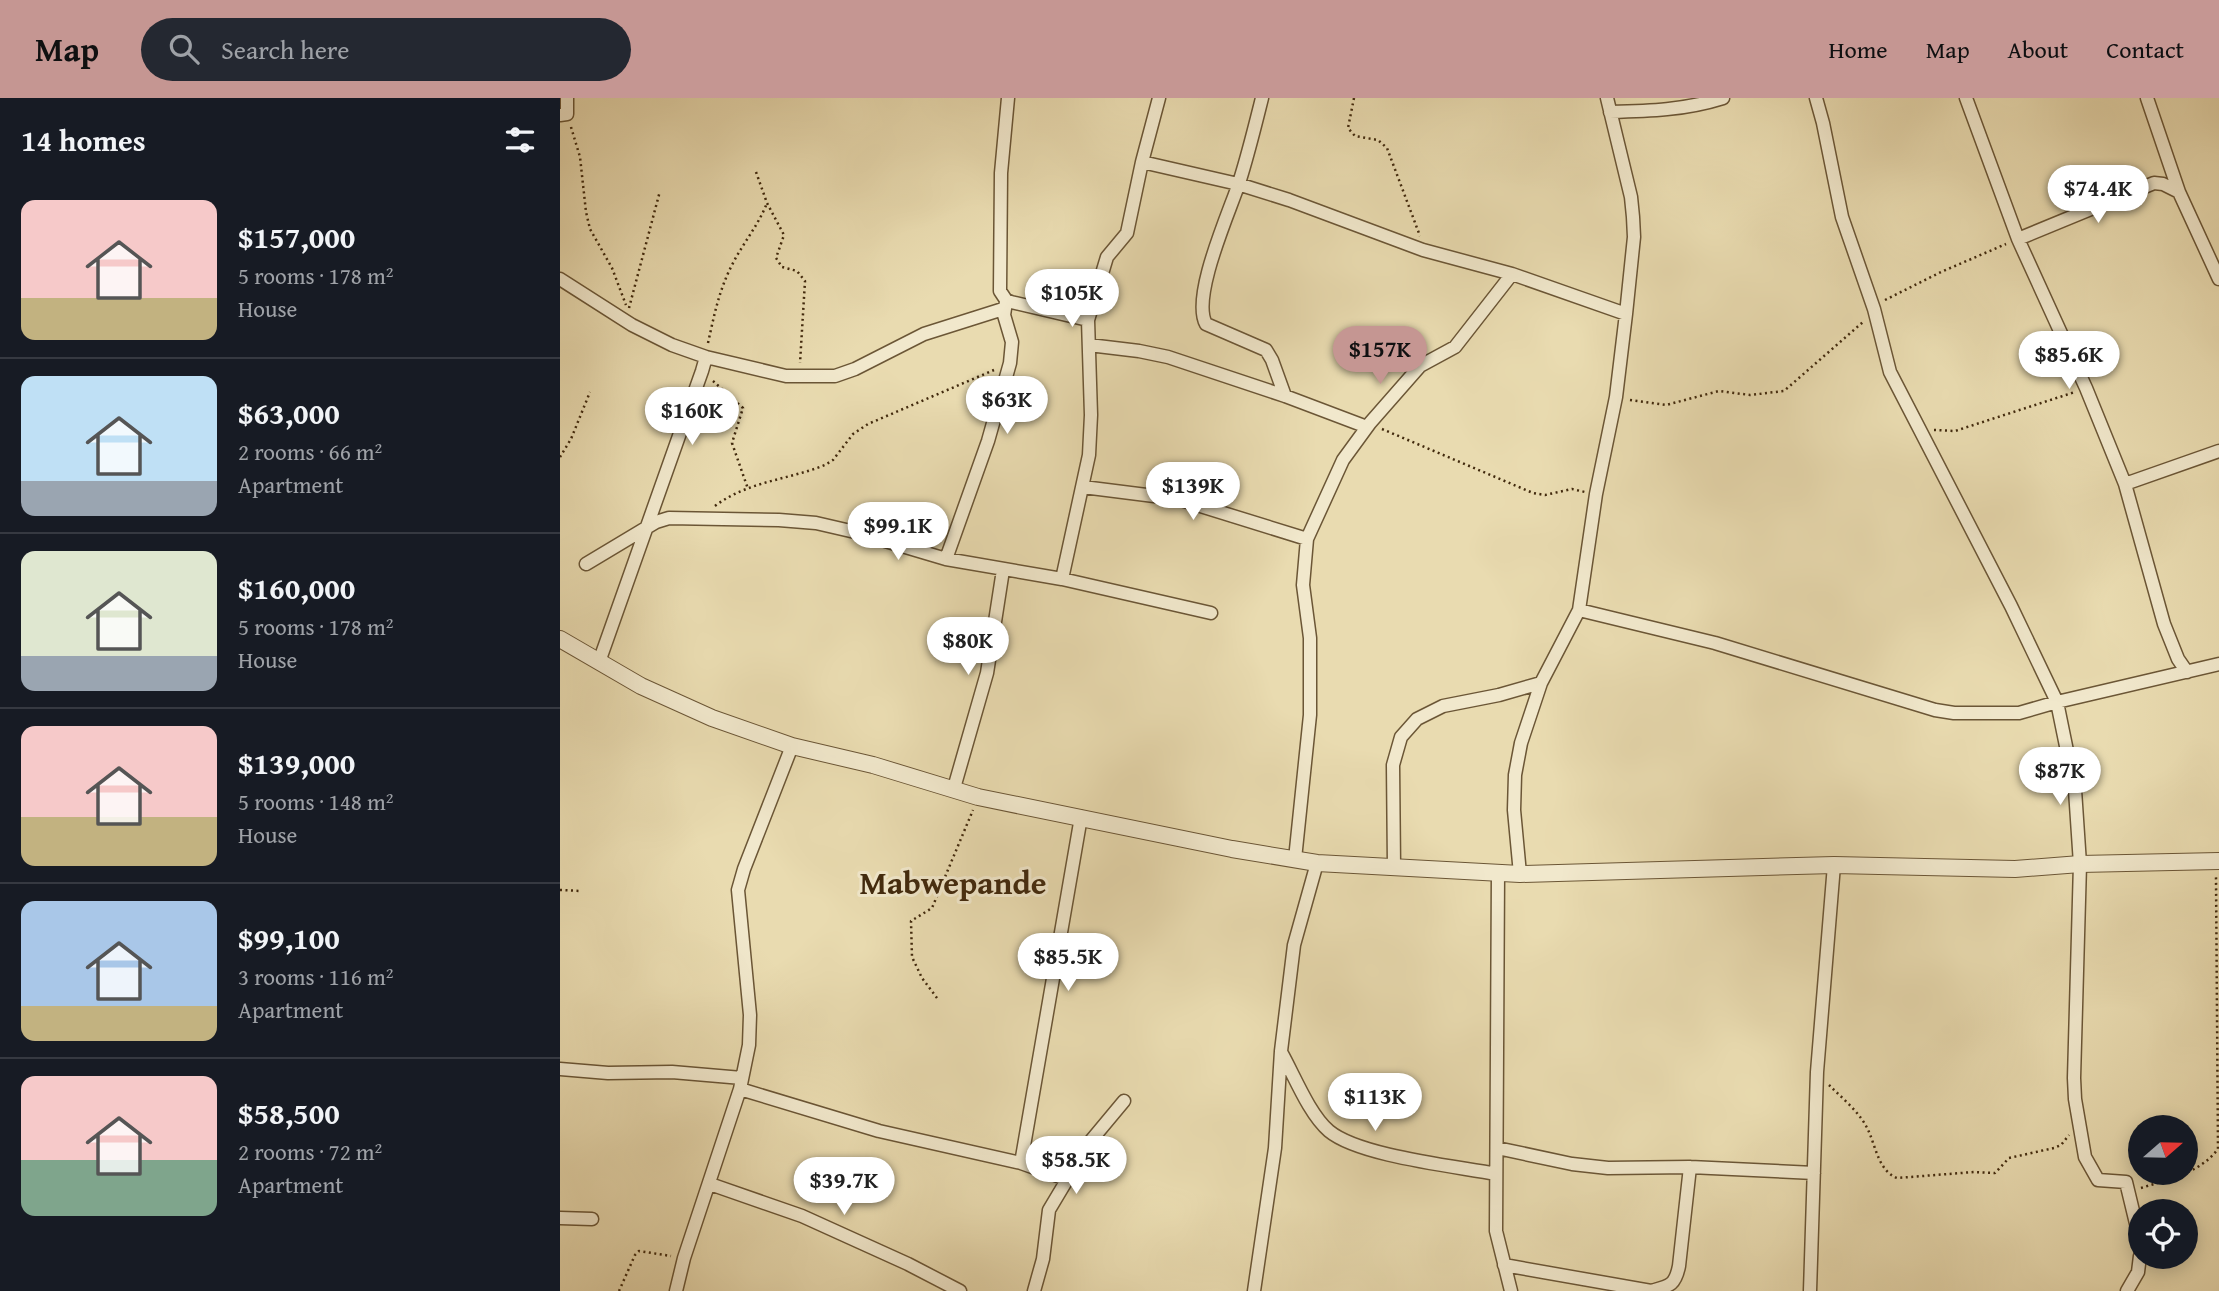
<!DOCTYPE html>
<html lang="en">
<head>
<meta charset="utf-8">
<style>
  body { margin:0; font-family:"Gentium Book Plus",serif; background:#242831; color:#f1f3f6; height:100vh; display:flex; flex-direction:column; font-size:26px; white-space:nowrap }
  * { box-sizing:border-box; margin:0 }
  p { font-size:23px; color:#9ea1a6 }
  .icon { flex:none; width:38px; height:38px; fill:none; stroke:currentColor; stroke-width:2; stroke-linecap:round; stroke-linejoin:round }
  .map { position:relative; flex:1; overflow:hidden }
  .sheet { display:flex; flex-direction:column; background:#171b24; width:560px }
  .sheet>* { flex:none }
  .needle { width:46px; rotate:70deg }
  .tools { position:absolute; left:1568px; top:1017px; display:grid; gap:14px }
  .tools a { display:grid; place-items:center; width:70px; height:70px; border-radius:50%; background:#171b24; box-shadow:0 4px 18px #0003; font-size:35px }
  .price { position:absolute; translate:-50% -60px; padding:0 16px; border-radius:24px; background:#fff; color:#222; font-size:23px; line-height:46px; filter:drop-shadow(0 2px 4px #0008) }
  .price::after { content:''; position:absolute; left:50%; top:42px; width:21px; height:16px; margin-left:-10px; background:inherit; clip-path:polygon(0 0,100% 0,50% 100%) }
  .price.active { background:#c59692; color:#111 }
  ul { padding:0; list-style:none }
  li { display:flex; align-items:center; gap:21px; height:175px; padding:0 21px }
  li+li { border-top:2px solid #363941 }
  li span { display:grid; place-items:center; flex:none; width:196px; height:140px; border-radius:14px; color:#555 }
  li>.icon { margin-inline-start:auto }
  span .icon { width:84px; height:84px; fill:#fffc; stroke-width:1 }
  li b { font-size:30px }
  h2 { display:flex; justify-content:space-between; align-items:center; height:84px; padding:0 21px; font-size:30px }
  header { display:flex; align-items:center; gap:42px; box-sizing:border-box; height:98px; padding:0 35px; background:#c59692; color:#111 }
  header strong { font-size:33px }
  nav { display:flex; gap:38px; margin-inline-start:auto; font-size:24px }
  .search { width:490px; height:63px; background:#242831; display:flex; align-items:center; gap:18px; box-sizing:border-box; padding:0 24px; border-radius:38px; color:#9ea1a6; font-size:26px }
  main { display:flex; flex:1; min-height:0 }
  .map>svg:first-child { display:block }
</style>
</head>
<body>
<header>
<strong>Map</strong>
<div class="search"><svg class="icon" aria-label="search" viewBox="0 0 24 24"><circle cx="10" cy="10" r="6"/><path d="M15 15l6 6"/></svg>Search here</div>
<nav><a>Home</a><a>Map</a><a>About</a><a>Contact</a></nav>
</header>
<main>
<section class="sheet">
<h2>14 homes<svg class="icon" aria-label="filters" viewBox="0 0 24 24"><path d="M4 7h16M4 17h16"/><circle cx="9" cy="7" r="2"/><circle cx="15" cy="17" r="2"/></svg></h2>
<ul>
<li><span style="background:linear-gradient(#f6c9c9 70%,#c2b280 0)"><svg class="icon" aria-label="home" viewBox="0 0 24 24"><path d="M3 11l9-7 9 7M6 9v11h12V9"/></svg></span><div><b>$157,000</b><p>5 rooms · 178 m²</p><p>House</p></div></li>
<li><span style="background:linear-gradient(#bfe0f5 75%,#9aa5b1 0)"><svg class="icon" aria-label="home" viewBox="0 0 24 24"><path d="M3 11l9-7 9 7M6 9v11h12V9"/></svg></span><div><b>$63,000</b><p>2 rooms · 66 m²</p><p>Apartment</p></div></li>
<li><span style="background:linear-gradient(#dfe7d0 75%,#9aa5b1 0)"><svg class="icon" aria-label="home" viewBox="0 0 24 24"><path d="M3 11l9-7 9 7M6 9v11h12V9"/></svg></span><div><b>$160,000</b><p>5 rooms · 178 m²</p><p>House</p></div></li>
<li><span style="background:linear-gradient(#f6c9c9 65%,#c2b280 0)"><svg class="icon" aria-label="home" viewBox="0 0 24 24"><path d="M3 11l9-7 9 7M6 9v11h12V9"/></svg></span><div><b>$139,000</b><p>5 rooms · 148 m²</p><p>House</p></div></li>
<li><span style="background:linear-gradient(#a9c7e8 75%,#c2b280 0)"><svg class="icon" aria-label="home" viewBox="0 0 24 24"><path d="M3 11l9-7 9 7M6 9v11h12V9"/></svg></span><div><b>$99,100</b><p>3 rooms · 116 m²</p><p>Apartment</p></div></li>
<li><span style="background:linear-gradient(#f6c9c9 60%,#7fa58c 0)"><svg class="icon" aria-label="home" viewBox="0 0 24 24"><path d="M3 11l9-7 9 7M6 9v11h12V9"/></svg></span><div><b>$58,500</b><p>2 rooms · 72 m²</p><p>Apartment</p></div></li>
</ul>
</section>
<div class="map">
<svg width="1659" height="1193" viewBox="0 0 1659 1193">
  <rect width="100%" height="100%" fill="#e9dbb0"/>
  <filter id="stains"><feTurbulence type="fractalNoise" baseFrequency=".00286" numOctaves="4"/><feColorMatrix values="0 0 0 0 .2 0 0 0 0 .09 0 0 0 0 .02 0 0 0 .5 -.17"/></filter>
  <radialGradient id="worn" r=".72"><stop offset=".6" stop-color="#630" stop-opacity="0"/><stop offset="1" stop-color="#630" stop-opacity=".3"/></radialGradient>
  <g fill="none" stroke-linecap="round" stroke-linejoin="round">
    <defs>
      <path id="minor" d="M 448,0 L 441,75 L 440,193 L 446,202 L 451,204 L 528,222
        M 702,0 C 695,28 688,57 679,85 C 669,115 631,199 646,226 L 706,252 L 712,262 L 725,298
        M 1256,0 L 1263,25 L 1282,119 L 1314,211 L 1330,274 L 1451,508 L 1497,604 L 1515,692 L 1520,766 L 1514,980 L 1515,1001 L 1525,1059 L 1538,1082 L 1566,1084 L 1580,1142
        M 1406,0 L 1458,141 L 1526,290 L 1565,386 L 1604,526 L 1618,561 L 1627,574
        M 1587,0 L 1619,94 L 1659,181
        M 1050,14 C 1089,13 1125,12 1163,0
        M 0,17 L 7,16 L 7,0
        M 582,64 L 678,86 L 729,102 L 863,152 L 952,176 L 1066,216
        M 1458,141 L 1594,85 L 1603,86 L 1619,94
        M 0,181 L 72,227 L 112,247 L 146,259 L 226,278 L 275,278 L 295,271 L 364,236 L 443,211
        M 529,247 L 579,253 L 608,259 L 725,298 L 807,329
        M 1565,386 L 1659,353
        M 523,389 L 618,401 L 747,441
        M 386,461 L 428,343 L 450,265 L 452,244 L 444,217 L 446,204
        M 26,466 L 96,424 L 109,420 L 219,422 L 256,425 L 295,434 L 386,461 L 502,481 L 651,515
        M 502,481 L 529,357 L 531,317 L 528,222 L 547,159 L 567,135 L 582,64 L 599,0
        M 1019,512 L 1155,545 L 1375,612 L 1394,615 L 1459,615 L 1497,604 L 1659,566
        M 39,564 L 142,273 L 146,259
        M 394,690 L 427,575 L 443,472
        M 735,761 L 750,617 L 750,540 L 743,487 L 747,441 L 783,362 L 810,325 L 860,268 L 895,249 L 952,176
        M 834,769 L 833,667 L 841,639 L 857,621 L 883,608 L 939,597 L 981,585
        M 938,774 L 936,1133 L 951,1193
        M 960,776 L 954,712 L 955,677 L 961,645 L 981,585 L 1019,512 L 1036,396 L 1056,299 L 1066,216 L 1074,139 L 1073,119 L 1071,99 L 1047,0
        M 721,954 C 734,977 749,1016 769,1033 C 799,1058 894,1068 936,1076
        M 0,971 L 48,975 L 112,974 L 182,980
        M 180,991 L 319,1033 L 461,1065 L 506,1081
        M 937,1050 L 1012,1066 L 1048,1070 L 1130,1069 L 1254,1075
        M 461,1065 L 521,719
        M 150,1086 L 242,1118 L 348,1166 L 400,1193
        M 0,1120 L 32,1121
        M 944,1167 L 1091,1193 C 1109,1188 1115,1188 1119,1168 L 1130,1069
        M 116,1193 L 124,1160 L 180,991 L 189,947 L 190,917 L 178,792 L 184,771 L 232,648
        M 474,1193 L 483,1161 L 489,1112 L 529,1045 L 564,1003
        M 694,1193 L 715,1050 L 721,953 L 734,847 L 757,765
        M 1250,1193 L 1257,974 L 1274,767
        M 1567,1193 L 1578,1174 L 1580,1158"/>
      <path id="tertiary" d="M 0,541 L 81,588 L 152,620 L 232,648 L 313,667 L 418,699 L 672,751 L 757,765 L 960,776 L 1274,767 L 1455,771 L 1520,766 L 1659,763"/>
    </defs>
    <use href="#minor" stroke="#6b5636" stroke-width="15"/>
    <use href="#tertiary" stroke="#6b5636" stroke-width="18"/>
    <path stroke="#41290d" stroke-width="2.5" stroke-dasharray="2 3.5" stroke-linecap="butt" d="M 794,0 L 788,30 L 795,38 L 818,42 L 827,50 L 860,138
      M 11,29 L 20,59 L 26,114 L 30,131 L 52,170 L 66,207
      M 196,74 L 207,105 L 224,137 L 216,160 L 222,169 L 237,173 L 245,183 L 240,265
      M 1325,202 L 1381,174 L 1446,146
      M 69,210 L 100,93
      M 148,245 C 154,218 159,192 172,167 C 183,145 198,128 207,105
      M 153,283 L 183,310 L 172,345 L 188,391
      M 1070,302 L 1106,307 L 1159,293 L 1190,297 L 1224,293 L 1303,224
      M 822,331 L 973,395 L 985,397 L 1012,391 L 1025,394
      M 1374,332 L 1395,333 L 1515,294
      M 0,359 L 11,341 L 30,294
      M 155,408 C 188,383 228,382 265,367 L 273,362 L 293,336 L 308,326 L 434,272
      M 0,792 L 21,793
      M 377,900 L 362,880 L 352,859 L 351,823 L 372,810 L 413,712
      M 1269,987 C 1283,1001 1301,1015 1309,1034 C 1316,1050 1319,1073 1337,1080 L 1414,1074 L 1435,1075 L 1449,1060 L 1494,1050 L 1501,1047 L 1509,1037
      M 1581,1090 C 1609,1081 1640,1075 1658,1051 L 1656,778
      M 59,1193 L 75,1157 L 79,1153 L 111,1158"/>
    <use href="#minor" stroke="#f1e8cc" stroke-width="12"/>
    <use href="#tertiary" stroke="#f1e8cc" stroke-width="16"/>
  </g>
  <g text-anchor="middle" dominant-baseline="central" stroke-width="6" stroke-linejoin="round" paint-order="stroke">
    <g font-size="32" font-weight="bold" fill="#41290d" stroke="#f1e8cc">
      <text x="393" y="784">Mabwepande</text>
    </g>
  </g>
  <rect width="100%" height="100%" filter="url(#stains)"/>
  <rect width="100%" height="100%" fill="url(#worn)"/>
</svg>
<div class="tools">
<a><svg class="needle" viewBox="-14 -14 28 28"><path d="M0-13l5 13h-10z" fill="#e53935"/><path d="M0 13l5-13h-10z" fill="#9ea1a6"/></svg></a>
<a><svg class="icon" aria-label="locate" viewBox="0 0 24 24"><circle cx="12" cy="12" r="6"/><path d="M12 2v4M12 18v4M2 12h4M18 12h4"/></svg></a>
</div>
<b class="price" style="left:1538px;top:127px">$74.4K</b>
<b class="price" style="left:512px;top:231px">$105K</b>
<b class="price active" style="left:820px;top:288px">$157K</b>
<b class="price" style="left:1509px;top:293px">$85.6K</b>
<b class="price" style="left:447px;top:338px">$63K</b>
<b class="price" style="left:132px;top:349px">$160K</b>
<b class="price" style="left:633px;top:424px">$139K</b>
<b class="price" style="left:338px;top:464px">$99.1K</b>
<b class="price" style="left:408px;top:579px">$80K</b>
<b class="price" style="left:1500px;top:709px">$87K</b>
<b class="price" style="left:508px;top:895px">$85.5K</b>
<b class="price" style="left:815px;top:1035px">$113K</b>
<b class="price" style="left:516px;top:1098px">$58.5K</b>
<b class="price" style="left:284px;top:1119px">$39.7K</b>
</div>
</main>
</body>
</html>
